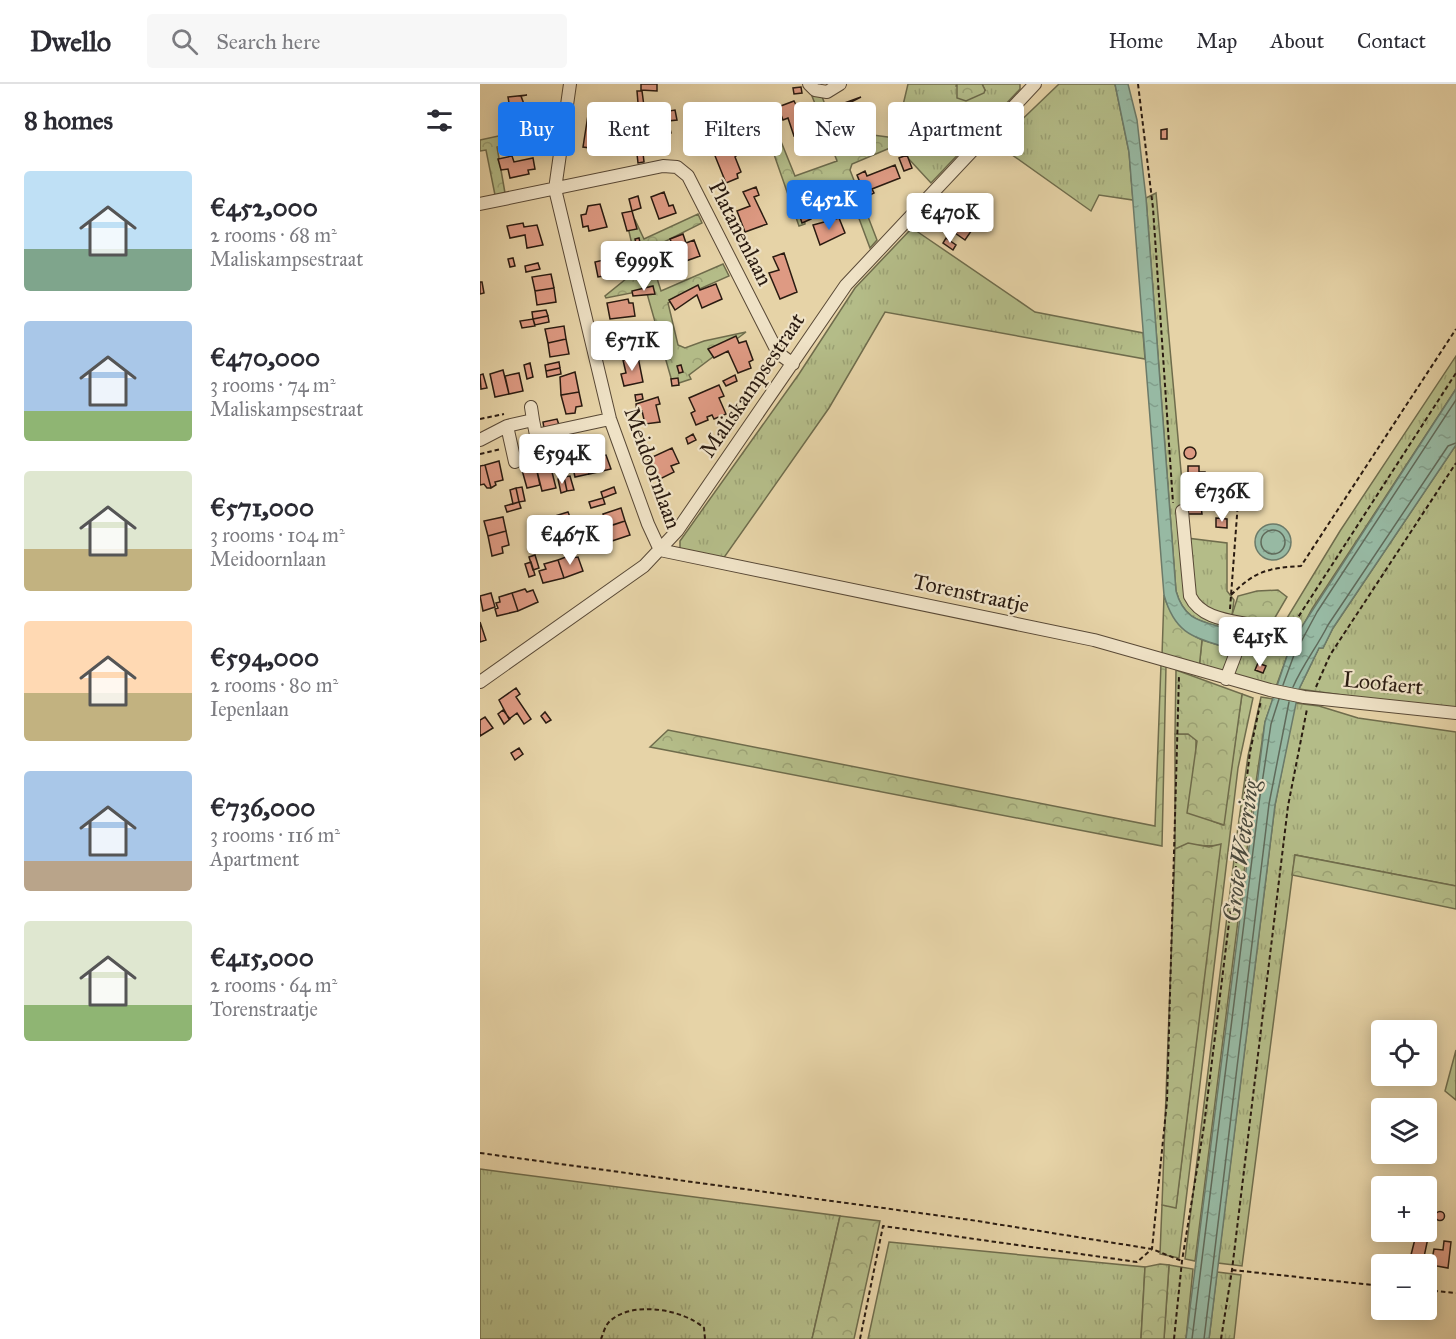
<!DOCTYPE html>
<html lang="en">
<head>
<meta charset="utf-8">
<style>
  body { margin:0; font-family:"IM FELL Great Primer",serif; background:#f7f7f7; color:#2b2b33; height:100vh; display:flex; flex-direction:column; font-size:22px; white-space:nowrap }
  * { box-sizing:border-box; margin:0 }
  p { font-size:20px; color:#7c7c81 }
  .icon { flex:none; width:33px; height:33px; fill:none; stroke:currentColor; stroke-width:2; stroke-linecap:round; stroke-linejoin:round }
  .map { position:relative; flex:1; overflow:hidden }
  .details { display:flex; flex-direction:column; background:#fff; width:480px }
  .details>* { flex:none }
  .banner { position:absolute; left:18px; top:18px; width:570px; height:54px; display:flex; gap:12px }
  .controls { position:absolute; left:891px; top:936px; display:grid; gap:12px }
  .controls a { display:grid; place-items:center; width:66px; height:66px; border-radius:6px; background:#fff; box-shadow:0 3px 15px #0003; font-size:30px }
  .price { position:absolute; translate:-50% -51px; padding:0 14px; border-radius:6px; background:#fff; color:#222; font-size:20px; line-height:39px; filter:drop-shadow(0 2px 3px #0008) }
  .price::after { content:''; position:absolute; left:50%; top:36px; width:18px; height:14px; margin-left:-9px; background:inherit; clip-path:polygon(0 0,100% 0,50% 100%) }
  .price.on { background:#1a73e8; color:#fff }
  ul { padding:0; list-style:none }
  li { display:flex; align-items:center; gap:18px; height:150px; padding:0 24px }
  li span { display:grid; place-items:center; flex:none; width:168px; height:120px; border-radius:6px; color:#555 }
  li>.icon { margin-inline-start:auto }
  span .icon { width:72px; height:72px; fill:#fffc; stroke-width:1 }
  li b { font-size:26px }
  h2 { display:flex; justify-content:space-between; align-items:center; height:72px; padding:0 24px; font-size:26px }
  .chip { padding:0 21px; border-radius:6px; background:#fff; box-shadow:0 3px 15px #0003; font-size:21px; line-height:54px }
  .chip.on { background:#1a73e8; color:#fff }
  header { display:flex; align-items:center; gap:36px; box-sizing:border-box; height:84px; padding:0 30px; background:#fff; border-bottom:2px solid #e1e1e2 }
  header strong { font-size:28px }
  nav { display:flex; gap:33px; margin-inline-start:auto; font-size:21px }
  .search { width:420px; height:54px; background:#f7f7f7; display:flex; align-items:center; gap:15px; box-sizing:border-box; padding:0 21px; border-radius:6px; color:#7c7c81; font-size:22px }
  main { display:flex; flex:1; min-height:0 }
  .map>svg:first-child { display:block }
</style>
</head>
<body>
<header>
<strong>Dwello</strong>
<div class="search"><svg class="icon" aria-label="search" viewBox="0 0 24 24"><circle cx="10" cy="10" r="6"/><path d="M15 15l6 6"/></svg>Search here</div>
<nav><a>Home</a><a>Map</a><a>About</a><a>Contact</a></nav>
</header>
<main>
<section class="details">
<h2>8 homes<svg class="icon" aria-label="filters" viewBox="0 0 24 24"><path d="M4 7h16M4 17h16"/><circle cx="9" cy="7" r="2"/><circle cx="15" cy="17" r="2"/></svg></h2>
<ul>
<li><span style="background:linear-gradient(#bfe0f5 65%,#7fa58c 0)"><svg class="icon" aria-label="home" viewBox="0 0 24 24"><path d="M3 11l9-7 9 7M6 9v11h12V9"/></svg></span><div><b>€452,000</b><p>2 rooms · 68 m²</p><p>Maliskampsestraat</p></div></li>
<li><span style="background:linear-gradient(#a9c7e8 75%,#8fb573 0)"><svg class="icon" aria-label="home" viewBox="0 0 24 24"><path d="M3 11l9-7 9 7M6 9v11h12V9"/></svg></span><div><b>€470,000</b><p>3 rooms · 74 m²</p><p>Maliskampsestraat</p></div></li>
<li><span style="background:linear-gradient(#dfe7d0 65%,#c2b280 0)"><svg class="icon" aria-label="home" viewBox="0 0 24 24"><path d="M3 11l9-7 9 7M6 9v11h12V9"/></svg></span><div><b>€571,000</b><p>3 rooms · 104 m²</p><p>Meidoornlaan</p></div></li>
<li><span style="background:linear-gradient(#ffd9b3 60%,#c2b280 0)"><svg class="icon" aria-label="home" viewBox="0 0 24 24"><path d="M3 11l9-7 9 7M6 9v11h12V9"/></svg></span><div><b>€594,000</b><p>2 rooms · 80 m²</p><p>Iepenlaan</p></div></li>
<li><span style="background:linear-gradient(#a9c7e8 75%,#b9a48a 0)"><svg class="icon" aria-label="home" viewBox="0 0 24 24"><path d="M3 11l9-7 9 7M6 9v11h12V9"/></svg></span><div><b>€736,000</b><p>3 rooms · 116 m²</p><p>Apartment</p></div></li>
<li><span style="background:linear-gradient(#dfe7d0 70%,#8fb573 0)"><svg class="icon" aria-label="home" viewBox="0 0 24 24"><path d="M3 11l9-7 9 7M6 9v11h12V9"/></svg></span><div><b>€415,000</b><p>2 rooms · 64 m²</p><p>Torenstraatje</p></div></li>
</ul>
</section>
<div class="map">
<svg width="976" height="1255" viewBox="0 0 976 1255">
  <defs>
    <pattern id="grass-tufts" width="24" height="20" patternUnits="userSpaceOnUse" patternTransform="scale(1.5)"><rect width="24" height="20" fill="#b4bc88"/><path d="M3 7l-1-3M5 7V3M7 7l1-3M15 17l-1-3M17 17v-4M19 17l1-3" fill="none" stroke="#9ba174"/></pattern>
    <pattern id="forest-crowns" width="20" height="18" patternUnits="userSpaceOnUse" patternTransform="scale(1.5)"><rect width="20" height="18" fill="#b4bc88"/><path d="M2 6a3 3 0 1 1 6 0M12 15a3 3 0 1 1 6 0" fill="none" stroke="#9ba174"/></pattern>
    <pattern id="water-ripples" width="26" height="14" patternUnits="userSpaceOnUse" patternTransform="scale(1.5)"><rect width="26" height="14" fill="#97b9a3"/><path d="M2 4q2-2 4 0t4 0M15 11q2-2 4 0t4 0" fill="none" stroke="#829e8b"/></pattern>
  </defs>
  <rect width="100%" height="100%" fill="#e6d3a7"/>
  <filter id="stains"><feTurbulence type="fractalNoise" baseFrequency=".00333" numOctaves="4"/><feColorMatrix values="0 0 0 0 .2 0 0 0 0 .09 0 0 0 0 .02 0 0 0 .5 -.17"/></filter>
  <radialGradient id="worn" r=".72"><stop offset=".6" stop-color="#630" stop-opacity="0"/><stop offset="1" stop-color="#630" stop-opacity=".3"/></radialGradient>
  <path fill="url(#grass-tufts)" stroke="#6f6c4c" stroke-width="1.5" d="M 428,0 L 477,0 L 476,2 L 505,6 L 502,0 L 540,0 L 540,5 L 451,99 L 414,59 Z
    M 579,0 L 635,0 L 649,68 L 653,116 L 619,111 L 611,127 L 514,58 L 528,49 Z
    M 676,109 L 707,454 L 747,459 L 747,507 L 754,516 L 752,532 L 790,542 L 799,553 L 807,534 L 860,447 L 976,272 L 976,305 L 832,525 L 807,572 L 796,603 L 719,585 L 722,556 L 748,564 L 754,548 C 726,537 705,540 696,507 L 666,114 Z
    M 432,144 L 555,228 L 663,249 L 665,275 L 405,228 L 349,324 L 243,475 L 200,465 L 200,457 L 319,290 L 375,204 Z
    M 976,361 L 976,627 L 819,605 L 839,564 L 843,564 L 853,544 Z
    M 762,610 L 773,614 L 758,684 L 699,1174 L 680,1170 L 682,1121 L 696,1123 L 740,761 C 724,764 711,757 695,765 L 695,650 L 708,650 L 716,653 L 716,669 L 732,737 L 743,741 Z
    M 781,613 L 793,615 L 785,638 L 773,718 L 715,1177 L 705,1175 L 758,743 L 768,672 Z
    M 815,619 L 839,622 L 878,634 L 976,648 L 976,802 L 815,771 L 762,1182 L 738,1179 L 795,721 Z
    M 976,966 L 976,1016 L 965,1007 Z
    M 0,1085 L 360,1132 L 332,1255 L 0,1255 Z
    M 409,1158 L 665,1183 L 661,1255 L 388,1255 Z
    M 689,1181 L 713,1185 L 706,1255 L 684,1255 Z
    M 737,1188 L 761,1191 L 754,1255 L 729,1255 Z"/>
  <path fill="url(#forest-crowns)" stroke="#6f6c4c" stroke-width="1.5" d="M 477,0 L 502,0 L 505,6 L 504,9 L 486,17 L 477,14 Z
    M 341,10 L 363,68 L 375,65 L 393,51 L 415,54 L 417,61 L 372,80 L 370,86 L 397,156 L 390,164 L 371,113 L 364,104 C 348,99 321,102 322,125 C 322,131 325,135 325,140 L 319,142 L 290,59 L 293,55 L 300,55 L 315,92 L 357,77 L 332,12 Z
    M 456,25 L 459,56 L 450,61 L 444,58 L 442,31 L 448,26 Z
    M 73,40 L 72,51 L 17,63 L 25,109 L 15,111 L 6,66 L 0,67 L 0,56 Z
    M 218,130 L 222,139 L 168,166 L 181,207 L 243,180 L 249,192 L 188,219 L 198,261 L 205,264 L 224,257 L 266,248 L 209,291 L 211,295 L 193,301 L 166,206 L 126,214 L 125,212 L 152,190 L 157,182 L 147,139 L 149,135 L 155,136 L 164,155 Z
    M 798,506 L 807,513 L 790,542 L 752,531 L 758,512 L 777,507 Z
    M 684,511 C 689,530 704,548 722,556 L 719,585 L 682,572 Z
    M 681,580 L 686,582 L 682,762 L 170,663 L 188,646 L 675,742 Z
    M 696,586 L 762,610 L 744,741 L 707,729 L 717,657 L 708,650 L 695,650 Z
    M 708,759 L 729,763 L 741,760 L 696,1124 L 682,1121 L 695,765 Z
    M 815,771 L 976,802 L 976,825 L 812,791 Z
    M 360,1132 L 400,1137 L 374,1255 L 332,1255 Z
    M 680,1180 L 689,1181 L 684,1255 L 661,1255 L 665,1183 Z"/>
  <path fill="url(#water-ripples)" stroke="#6b7a69" stroke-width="1.5" d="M 635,0 L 648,0 L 657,36 L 666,114 L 696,507 C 705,540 726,537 754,547 L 756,555 L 754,561 L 748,564 C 713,553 695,550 684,511 L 649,68 Z
    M 976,305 L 976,361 L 853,544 L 843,564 L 839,564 L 819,605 L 795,721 L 729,1255 L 706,1255 L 785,638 L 807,572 L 819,547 Z
    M775 458a18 18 0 1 1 36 0a18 18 0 1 1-36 0Z"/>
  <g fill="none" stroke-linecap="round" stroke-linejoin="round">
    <path stroke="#606a5a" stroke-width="1.5" d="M781 458a12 12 0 1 1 24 0a12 12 0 1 1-24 0Z
      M 803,601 L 814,571 L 837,528 L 976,316
      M 813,603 C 823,580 837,563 848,541 L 968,362 L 976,359
      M 712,1255 L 779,719 L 791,640 L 799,615
      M 724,1255 L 789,720 L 809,618"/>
  </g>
  <path fill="#de9a83" stroke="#2a1b11" stroke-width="1.5" d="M 161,0 L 177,0 L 177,7 L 161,6 Z
    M 321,3 L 322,9 L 314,10 L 313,4 Z
    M 157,7 L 162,7 L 165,30 L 159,31 Z
    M 47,11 L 41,12 L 48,31 L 26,35 L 24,25 L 30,25 L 28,13 Z
    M 381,13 L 371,18 L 381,38 L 362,46 L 358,35 L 363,33 L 359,21 Z
    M 314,17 L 323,34 L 330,32 L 336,47 L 314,52 L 308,34 L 303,36 L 298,23 Z
    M 134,21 L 148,23 L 147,34 L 132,32 Z
    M 195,26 L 197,36 L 188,37 L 191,49 L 182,51 L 180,56 L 169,58 L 166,36 L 178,34 L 177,29 Z
    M 108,31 L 127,34 L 125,44 L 120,43 L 117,65 L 103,63 Z
    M 70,34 L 75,35 L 74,42 L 69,41 Z
    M 30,38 L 32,52 L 22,54 L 20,40 Z
    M 250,38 L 256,51 L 253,52 L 255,63 L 259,69 L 255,73 L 261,88 L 257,90 L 258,94 L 246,99 L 229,57 L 238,53 L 236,48 L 242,45 L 241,42 Z
    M 687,45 L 687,55 L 681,55 L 681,46 Z
    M 163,69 L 164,78 L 158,79 L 157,70 Z
    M 427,71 L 432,84 L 424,87 L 419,74 Z
    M 32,72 L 34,78 L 53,74 L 55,85 L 48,86 L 49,90 L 30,94 L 28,85 L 21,86 L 18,75 Z
    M 415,81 L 420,94 L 392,105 L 394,109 L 386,113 L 377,91 L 385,87 L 387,92 Z
    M 276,103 L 279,111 L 274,113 L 287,140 L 265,148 L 257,127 L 270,122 L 263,108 Z
    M 184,108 L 189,122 L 193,121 L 196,129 L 179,135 L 171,113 Z
    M 158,112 L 161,124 L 152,127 L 149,115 Z
    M 120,120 L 127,143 L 109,147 L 108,142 L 103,143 L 101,131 L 106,130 L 108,122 Z
    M 327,123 L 331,135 L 322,139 L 318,127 Z
    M 152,127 L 157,145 L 147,147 L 142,129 Z
    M 477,131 L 494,143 L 485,156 L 468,144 Z
    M 359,134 L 365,149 L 340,161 L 333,141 Z
    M 43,139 L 44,143 L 57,141 L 63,161 L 47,164 L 45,151 L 30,154 L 27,142 Z
    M 203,150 L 206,159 L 214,156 L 220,172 L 206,177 L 203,167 L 196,169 L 190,155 Z
    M 159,154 L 161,163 L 157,164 L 155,155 Z
    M 466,154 L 476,161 L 473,166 L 463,159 Z
    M 140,161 L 143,179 L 133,181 L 135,190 L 118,193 L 115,178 L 124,176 L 123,168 L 127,168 L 126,164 Z
    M 304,169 L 317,208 L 300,215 L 289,189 L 299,186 L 293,173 Z
    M 33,174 L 35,182 L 30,183 L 28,175 Z
    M 58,179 L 60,185 L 46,188 L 45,182 Z
    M 71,190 L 74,204 L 55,207 L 52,193 Z
    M 0,198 L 2,198 L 4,209 L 0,210 Z
    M 236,200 L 242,215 L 222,224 L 217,211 L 195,226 L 189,216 L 218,201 L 220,206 Z
    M 173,202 L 175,210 L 153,212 L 152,207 Z
    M 74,204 L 76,218 L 57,221 L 55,207 Z
    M 148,215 L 149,219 L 153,219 L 155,232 L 130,235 L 127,219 Z
    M 66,226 L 68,232 L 53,235 L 52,228 Z
    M 68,232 L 69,238 L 55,241 L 53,235 Z
    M 53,235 L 55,242 L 42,244 L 40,237 Z
    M 84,242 L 86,255 L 68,259 L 65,245 Z
    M 256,252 L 259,259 L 266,257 L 273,276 L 269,278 L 271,284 L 258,289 L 248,267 L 234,274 L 228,265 Z
    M 150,254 L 151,260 L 140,262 L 139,256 Z
    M 86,255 L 89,270 L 70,273 L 68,259 Z
    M 169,260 L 170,266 L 157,271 L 156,262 Z
    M 158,273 L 163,298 L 144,302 L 141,290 L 146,289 L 143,276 Z
    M 79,278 L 80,284 L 66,287 L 65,281 Z
    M 50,279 L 53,293 L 47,295 L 44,281 Z
    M 201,281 L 203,288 L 199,289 L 197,282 Z
    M 80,284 L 81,290 L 67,293 L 66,287 Z
    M 23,286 L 29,310 L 15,313 L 10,290 Z
    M 95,288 L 99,308 L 81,311 L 80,293 Z
    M 39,289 L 43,307 L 29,310 L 25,292 Z
    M 3,290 L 7,304 L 1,305 L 0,291 Z
    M 255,291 L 257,297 L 246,302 L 243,297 Z
    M 198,294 L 199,301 L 192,302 L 191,295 Z
    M 239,301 L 244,312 L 239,314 L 246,330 L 234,335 L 232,331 L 227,333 L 228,336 L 216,341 L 211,329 L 215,327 L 209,314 Z
    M 99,308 L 102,322 L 96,323 L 95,329 L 86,330 L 81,311 Z
    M 162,310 L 163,315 L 156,317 L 155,311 Z
    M 178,313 L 180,320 L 176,321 L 180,338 L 165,340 L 162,327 L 157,328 L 156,320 Z
    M 77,335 L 79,341 L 64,344 L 63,338 Z
    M 213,350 L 216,356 L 208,360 L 206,354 Z
    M704 369a6 6 0 1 1 12 0a6 6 0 1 1-12 0Z
    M 192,364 L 199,379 L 191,382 L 194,388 L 178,396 L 168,375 Z
    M 119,368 L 120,372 L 126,371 L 131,385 L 109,390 L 105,372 Z
    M 105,372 L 109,390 L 95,393 L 91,375 Z
    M 19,377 L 23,396 L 15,398 L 16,401 L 11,404 L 5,381 Z
    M 70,380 L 76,404 L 62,407 L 56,383 Z
    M 5,381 L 11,404 L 7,404 L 4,400 L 0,401 L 0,382 Z
    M 708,382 L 719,382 L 719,388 L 725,388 L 725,398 L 718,398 L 722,430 L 707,430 L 707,403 L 716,403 L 715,397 L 708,398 Z
    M 56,383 L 60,401 L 47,404 L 42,386 Z
    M 90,392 L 94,406 L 87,407 L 84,393 Z
    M 84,393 L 87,407 L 81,409 L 78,395 Z
    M 42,403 L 45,417 L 39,418 L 36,404 Z
    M 134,403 L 136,409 L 123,414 L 121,408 Z
    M 36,404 L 39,418 L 33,420 L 30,406 Z
    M 123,414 L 125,420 L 111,424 L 109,418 Z
    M 39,418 L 41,424 L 27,428 L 25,422 Z
    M 141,424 L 145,437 L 127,443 L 123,430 Z
    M 88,428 L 90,433 L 77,437 L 75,432 Z
    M 23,433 L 26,447 L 8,452 L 4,437 Z
    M 736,434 L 747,435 L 747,444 L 736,443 Z
    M 145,437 L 150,451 L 132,457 L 130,450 L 126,452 L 123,444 Z
    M 26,447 L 29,461 L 22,463 L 23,469 L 12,472 L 8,452 Z
    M 104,451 L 109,464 L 103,466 L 98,452 Z
    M 98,452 L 103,466 L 97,468 L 92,454 Z
    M 55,471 L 59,484 L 53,486 L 49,473 Z
    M 91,471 L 92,474 L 98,473 L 103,487 L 84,494 L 78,476 Z
    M 78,476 L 84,494 L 63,499 L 59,487 L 66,485 L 64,480 Z
    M 51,478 L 55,491 L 49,493 L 45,480 Z
    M 45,505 L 47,508 L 53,506 L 58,518 L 38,527 L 32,509 Z
    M 11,509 L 15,523 L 3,527 L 0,512 Z
    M 32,509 L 38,527 L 17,532 L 15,525 L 18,524 L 16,519 L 20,518 L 19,513 Z
    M 0,538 L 6,556 L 0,558 Z
    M 778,579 L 786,582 L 783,589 L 775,586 Z
    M 36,604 L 40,610 L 36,613 L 51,635 L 44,640 L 37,629 L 29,635 L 19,616 Z
    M 23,626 L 30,635 L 24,640 L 18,630 Z
    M 65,628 L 71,636 L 66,639 L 61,632 Z
    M 5,633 L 13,644 L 0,652 L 0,636 Z
    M 39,664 L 43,670 L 35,676 L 31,669 Z
    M955.5 1132a4.5 4.5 0 1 1 9 0a4.5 4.5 0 1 1-9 0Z
    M 936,1151 L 948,1154 L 944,1173 L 931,1171 Z
    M 964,1157 L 971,1158 L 968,1184 L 951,1181 L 954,1165 L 963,1166 Z"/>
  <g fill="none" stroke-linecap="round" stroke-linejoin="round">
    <defs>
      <path id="minor" d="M 90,0 L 75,105 L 130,335 L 168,440 L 180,466
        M 329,0 L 335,6 L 347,8 L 360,0
        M 0,120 L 183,82 L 197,83 L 208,92 L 298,269 L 313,280
        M 51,323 L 53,336
        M 27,342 L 35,378
        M 0,356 L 27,342 L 53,336 L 56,351 L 130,335
        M 702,427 L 710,512 C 720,533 745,536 767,540 L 746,595
        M 180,466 L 614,556 L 790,606 L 824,613 L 976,629
        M 0,598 L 164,482 L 197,447 L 366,201 L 555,0"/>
    </defs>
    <use href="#minor" stroke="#594936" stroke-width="14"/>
    <path stroke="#2a1b11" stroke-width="2" stroke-dasharray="4.5 3" stroke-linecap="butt" d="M 658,0 L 673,124 L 693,419
      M 0,335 L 24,330
      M 0,370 L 21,365
      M 47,375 L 125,355
      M 751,511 C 775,487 788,484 821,482 L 976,245
      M 750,525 L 758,418
      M 778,544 L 806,552 L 976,289
      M 836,603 L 850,571 L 976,379
      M 0,1069 L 491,1136 L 672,1165 L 702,1177
      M 752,1186 L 902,1202
      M 946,1206 L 976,1209
      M 121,1255 C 123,1250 125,1242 129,1238 C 151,1216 203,1225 224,1244 L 225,1255
      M 380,1255 L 403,1142 L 657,1178 L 672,1165 L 687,1017 L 699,591
      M 694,1255 L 702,1177 L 724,1042 L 770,668 L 781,616
      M 741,1255 L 752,1186 L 808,722 L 827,625"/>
    <use href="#minor" stroke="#efe2c6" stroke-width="12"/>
  </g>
  <g text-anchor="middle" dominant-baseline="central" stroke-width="4.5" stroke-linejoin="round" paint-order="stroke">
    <g font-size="22" fill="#2a1b11" stroke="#efe2c6">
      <text transform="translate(261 149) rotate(63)">Platanenlaan</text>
      <text transform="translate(272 301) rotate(-56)">Maliskampsestraat</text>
      <text transform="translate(173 384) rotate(70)">Meidoornlaan</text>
      <text transform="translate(491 509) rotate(12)">Torenstraatje</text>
      <text transform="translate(903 599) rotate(6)">Loofaert</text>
    </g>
    <g font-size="24" font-style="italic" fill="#4b4a3d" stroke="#efe2c6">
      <text transform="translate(761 767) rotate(-82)">Grote Wetering</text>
    </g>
  </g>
  <rect width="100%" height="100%" filter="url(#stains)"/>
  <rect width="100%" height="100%" fill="url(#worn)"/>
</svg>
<div class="controls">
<a><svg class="icon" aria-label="locate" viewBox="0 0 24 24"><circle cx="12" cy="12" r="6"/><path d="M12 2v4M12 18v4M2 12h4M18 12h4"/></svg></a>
<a><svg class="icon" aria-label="layers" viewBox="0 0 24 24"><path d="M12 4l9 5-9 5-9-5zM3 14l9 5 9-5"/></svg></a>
<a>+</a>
<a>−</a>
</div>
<b class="price on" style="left:349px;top:147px">€452K</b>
<b class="price" style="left:470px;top:160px">€470K</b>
<b class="price" style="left:164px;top:208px">€999K</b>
<b class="price" style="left:152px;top:288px">€571K</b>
<b class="price" style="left:82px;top:401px">€594K</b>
<b class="price" style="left:742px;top:439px">€736K</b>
<b class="price" style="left:90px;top:482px">€467K</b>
<b class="price" style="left:780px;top:584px">€415K</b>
<div class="banner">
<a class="chip on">Buy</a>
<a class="chip">Rent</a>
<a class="chip">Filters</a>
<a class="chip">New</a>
<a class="chip">Apartment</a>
</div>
</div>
</main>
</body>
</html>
